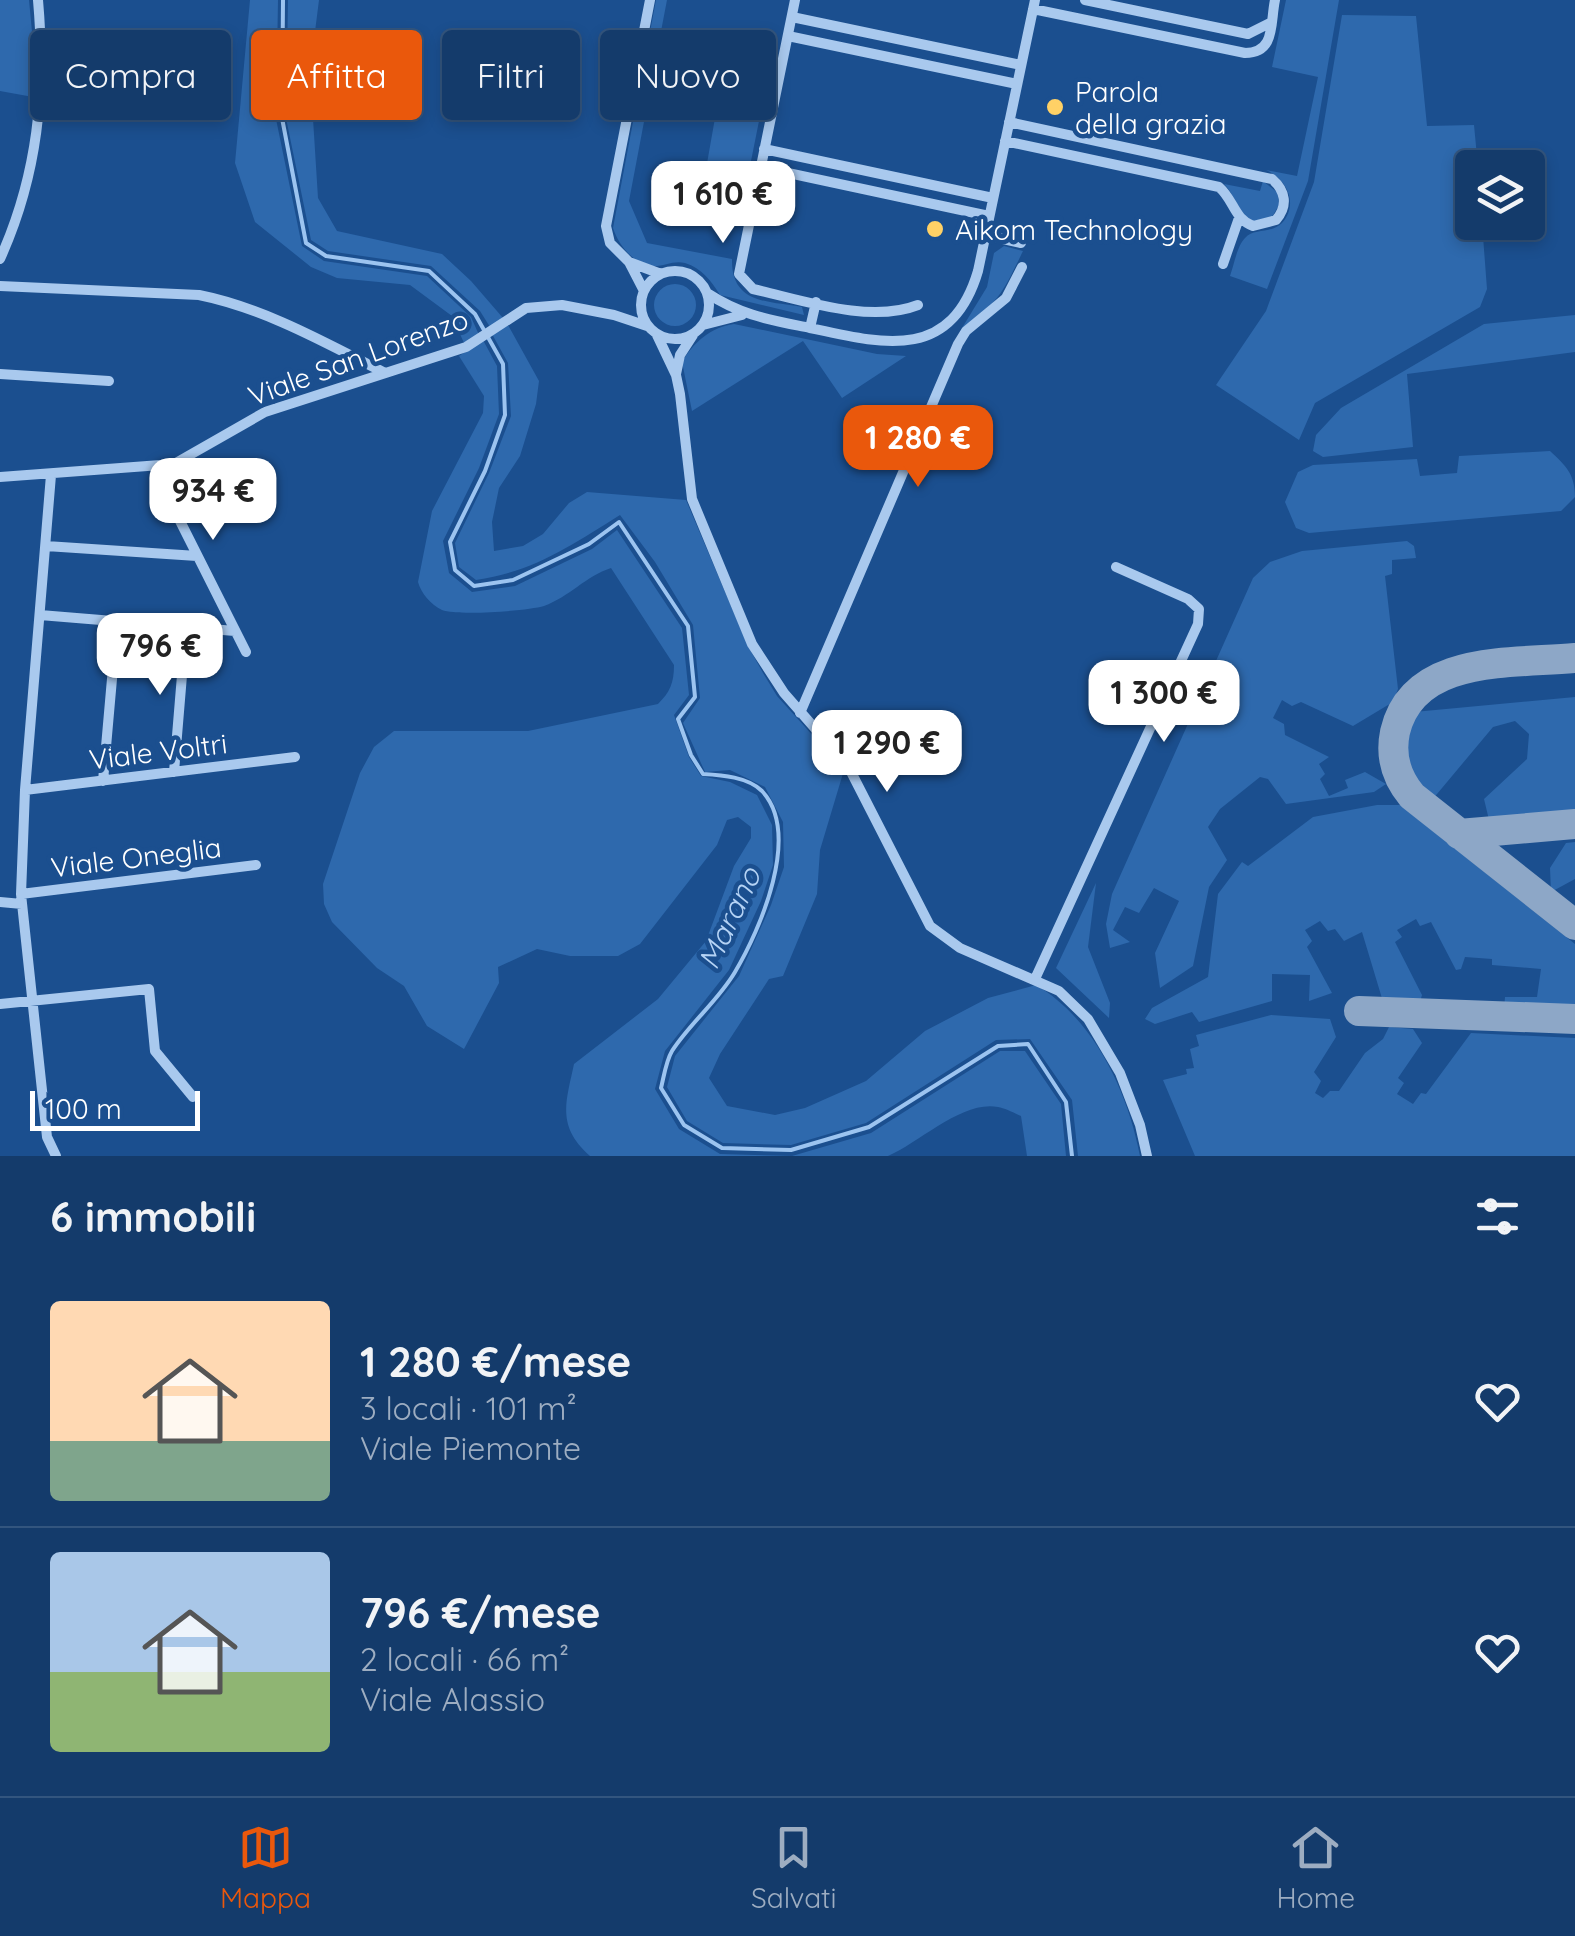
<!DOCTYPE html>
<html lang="it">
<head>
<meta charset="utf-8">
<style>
  body { margin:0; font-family:Quicksand,sans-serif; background:#214673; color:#f1f3f6; height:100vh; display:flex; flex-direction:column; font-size:38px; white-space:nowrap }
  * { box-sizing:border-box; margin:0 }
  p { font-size:32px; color:#9dadc1 }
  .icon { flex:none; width:55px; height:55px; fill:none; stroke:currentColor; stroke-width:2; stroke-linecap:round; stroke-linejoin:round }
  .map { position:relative; height:1156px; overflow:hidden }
  .sheet { display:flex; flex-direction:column; background:#143b6b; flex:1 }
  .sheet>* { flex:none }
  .top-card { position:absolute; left:30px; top:30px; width:1000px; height:90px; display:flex; gap:20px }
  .controls { position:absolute; left:1455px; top:150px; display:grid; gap:20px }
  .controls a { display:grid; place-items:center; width:90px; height:90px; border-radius:10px; background:#143b6b; box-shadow:0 5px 15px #0003,0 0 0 2px #33557e; font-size:50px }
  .scale { position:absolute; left:30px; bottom:25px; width:170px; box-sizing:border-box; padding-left:10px; border:5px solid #fff; border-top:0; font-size:28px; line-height:35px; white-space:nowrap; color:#fff; -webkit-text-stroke:8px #1b4f8f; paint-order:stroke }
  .price { position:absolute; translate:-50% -85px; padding:0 22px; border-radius:20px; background:#fff; color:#222; font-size:32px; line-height:65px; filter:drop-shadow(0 2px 5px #0008) }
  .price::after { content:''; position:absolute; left:50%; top:60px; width:30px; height:22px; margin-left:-15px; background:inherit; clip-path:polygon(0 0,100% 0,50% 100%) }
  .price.on { background:#ea580c; color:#fff }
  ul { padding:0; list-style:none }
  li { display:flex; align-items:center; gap:30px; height:250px; padding:0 50px }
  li+li { border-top:2px solid #33557e }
  li span { display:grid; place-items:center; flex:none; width:280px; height:200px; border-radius:10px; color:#555 }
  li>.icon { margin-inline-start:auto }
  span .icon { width:120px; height:120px; fill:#fffc; stroke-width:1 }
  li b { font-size:42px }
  h2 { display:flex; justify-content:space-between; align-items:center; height:120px; padding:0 50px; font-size:42px }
  .pill { padding:0 35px; border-radius:10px; background:#143b6b; box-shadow:0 5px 15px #0003,0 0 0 2px #33557e; font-size:35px; line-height:90px }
  .pill.on { background:#ea580c; color:#fff }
  .tab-bar { display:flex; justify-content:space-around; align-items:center; height:140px; border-top:2px solid #33557e; background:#143b6b; font-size:28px; color:#9dadc1 }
  .tab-bar a { display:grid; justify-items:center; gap:5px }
  .tab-bar .on { color:#ea580c }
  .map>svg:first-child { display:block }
</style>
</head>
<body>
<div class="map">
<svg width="1575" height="1156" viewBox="0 0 1575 1156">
  <rect width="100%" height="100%" fill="#1b4f8f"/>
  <path fill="#2e69ad" d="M 0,0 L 29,0 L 34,53 L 33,97 L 0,91 Z
    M 250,0 L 278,0 L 276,119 L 302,246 L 324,261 L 427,276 L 471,317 L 479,335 L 464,343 L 452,316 L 410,285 L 337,278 L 311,267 L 255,222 L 235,163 Z
    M 288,0 L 319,0 L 310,71 L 318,198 L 337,231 L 442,254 L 471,281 L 503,318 L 490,327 L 480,311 L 431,266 L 328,251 L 311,240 L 286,118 Z
    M 656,0 L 667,0 L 653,73 L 742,90 L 745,77 L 767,81 L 748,176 L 706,169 L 715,118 L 647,106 L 629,201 L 647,243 L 732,259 C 731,304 768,301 802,307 L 804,315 L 720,295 C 711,281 702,268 685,263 C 673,260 663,267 652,266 C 633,264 618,244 613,228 Z
    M 1286,0 L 1339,0 L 1308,181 L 1267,289 L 1230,276 C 1234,265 1237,246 1245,238 C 1254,228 1271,234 1282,223 C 1299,204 1287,179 1266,170 L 1297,176 L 1318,77 L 1272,67 Z
    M 1342,15 L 1416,16 L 1427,126 L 1474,125 L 1478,167 L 1472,168 L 1472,222 L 1482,223 L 1487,289 L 1480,307 L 1315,403 L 1299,440 L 1216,385 L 1266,311 L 1314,182 Z
    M 1263,181 L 1278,193 L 1279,205 L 1272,217 L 1254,221 C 1238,215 1236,196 1224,184 L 1260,191 Z
    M 1004,246 L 1023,251 C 1004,290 1000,302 962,328 L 987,287 L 994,253 Z
    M654 305a21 21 0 1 1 42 0a21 21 0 1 1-42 0Z
    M 1575,315 L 1575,352 L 1407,374 L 1413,447 L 1323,457 L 1313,451 L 1316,435 L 1341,408 L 1484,324 Z
    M 734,324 L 877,354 L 906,356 L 842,398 L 803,341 L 692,411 L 682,362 C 693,343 711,327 734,324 Z
    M 508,325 L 539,381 L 536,404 L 520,456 L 499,488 L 492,522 L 494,551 L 523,546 L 543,534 L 569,503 L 587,492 L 686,500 L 748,646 L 763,673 L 777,696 L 844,770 L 820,850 L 817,894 L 783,976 L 769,979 L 720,1054 L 709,1078 L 727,1106 L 775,1115 L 805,1108 L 866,1081 L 925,1031 L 988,998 L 1036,985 C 1094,1019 1128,1092 1140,1156 L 1078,1156 L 1072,1100 L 1030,1039 L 996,1040 L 866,1123 L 791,1145 L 723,1143 L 687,1121 L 667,1087 L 675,1056 L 739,976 L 771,905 L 784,867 L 783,822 L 765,787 L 730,770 L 705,772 L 683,723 L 700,698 L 693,625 L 655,562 L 620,515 C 572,545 533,572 476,580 L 459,567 L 455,543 L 489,473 L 511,416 L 508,363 L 492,334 Z
    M 483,340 L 497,366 L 499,414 L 479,468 L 443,541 L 449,573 L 472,592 L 515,586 L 592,549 L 617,530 L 682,628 L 689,695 L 674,715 L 689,757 L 701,776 L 730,782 L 757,795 L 772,825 L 773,865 L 761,901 L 729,970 L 665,1051 L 655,1089 L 679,1129 L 720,1154 L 792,1156 L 871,1133 L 1000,1051 L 1025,1051 L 1061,1104 L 1066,1156 L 1027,1156 L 1021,1116 C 1014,1113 1005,1108 998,1107 C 963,1100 920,1142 888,1156 L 590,1156 C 556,1126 566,1102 574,1064 L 658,999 L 706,941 L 734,866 L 751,838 L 751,827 L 738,817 L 727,820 L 717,845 L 640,944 L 618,956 L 570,956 L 537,949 L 498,967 L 499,983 L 464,1049 L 427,1026 L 404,986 L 377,968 L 332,922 L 324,904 L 323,884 L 360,773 L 374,747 L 394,731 L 528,731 L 658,704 C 670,692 674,683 674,665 L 611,568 C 586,576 569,597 544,606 C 527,611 458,616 442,610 C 431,605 421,593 418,582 L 432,511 L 483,413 L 484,396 L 459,356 Z
    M 1550,451 C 1566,466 1575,474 1575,497 L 1561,511 L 1309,533 L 1296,528 L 1285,502 L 1298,472 L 1313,465 L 1417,459 L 1420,476 L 1457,473 L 1459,456 Z
    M 1407,541 L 1414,546 L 1416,558 L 1392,560 L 1392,574 L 1385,576 L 1398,689 L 1393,702 L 1353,726 L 1301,702 L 1292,706 L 1282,700 L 1273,718 L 1284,724 L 1285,735 L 1329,757 L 1319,764 L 1325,774 L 1320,779 L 1329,796 L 1348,788 L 1345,780 L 1365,772 L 1386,784 L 1374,792 L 1286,804 L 1268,779 L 1260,777 L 1220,809 L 1208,827 L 1227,860 L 1209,887 L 1193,966 L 1160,988 L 1155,953 L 1179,901 L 1154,888 L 1139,913 L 1125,907 L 1113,930 L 1130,942 L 1110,948 L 1106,924 L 1112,894 L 1253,578 L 1270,562 L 1302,551 Z
    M 1575,697 L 1575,812 L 1489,820 L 1484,799 L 1527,759 L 1529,734 L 1515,721 L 1493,727 L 1432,800 C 1395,770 1404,754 1414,712 Z
    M 1377,805 L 1400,805 L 1575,944 L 1575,1011 L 1504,1009 L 1505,997 L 1537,997 L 1541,969 L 1492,965 L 1492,959 L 1465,957 L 1461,969 L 1456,970 L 1431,922 L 1420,926 L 1416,919 L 1397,930 L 1402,937 L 1395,942 L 1422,995 L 1419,1005 L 1384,1005 L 1362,932 L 1344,941 L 1335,929 L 1328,931 L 1320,921 L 1305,930 L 1312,941 L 1307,947 L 1332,993 L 1309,1001 L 1310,975 L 1272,974 L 1272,1001 L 1199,1022 L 1192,1012 L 1155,1024 L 1145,1019 L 1152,1008 L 1208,977 L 1218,894 L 1242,862 L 1248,866 L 1313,817 Z
    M 1575,842 L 1575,879 L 1551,892 L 1550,868 L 1566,843 Z
    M 1096,883 L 1088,947 L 1110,1003 L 1109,1018 L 1056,968 Z
    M 1271,1015 L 1330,1019 L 1336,1037 L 1314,1072 L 1321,1081 L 1315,1093 L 1323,1098 L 1330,1091 L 1339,1091 L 1365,1053 L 1383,1039 L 1389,1027 L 1413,1029 L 1422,1043 L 1398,1078 L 1404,1083 L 1397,1094 L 1413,1104 L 1421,1093 L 1426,1094 L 1471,1033 L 1575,1038 L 1575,1156 L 1195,1156 L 1163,1080 L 1187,1074 L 1186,1069 L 1194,1068 L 1190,1049 L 1199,1046 L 1196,1035 Z"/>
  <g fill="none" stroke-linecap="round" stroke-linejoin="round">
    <path stroke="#9cc4f0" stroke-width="4" d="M 283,0 L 282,118 L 306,243 L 326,256 L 429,271 L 475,314 L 503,364 L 505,415 L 485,471 L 450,542 L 455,570 L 474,586 L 513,580 L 589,544 L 619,522 L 688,626 L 695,697 L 678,719 L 691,755 L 703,774 C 722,775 748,777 762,791 C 802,834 760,930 735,972 C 718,1001 690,1023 672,1051 C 666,1061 664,1076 661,1088 L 684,1125 L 722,1148 L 791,1150 L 869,1127 L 998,1046 L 1028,1044 L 1066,1102 L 1072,1156"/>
    <path stroke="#8da7c7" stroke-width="30" d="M 1575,658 C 1513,664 1413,654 1395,732 C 1390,756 1396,777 1412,796 L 1575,925
      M 1459,834 L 1575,824
      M 1359,1011 L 1575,1019"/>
    <path stroke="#a9c9ee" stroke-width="10" d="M 795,0 L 739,274 L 753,289 C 802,300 870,324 918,305
      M 1085,0 L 1248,34 L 1270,23
      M 1033,9 L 1245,53 C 1276,53 1270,23 1275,0
      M 792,17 L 1021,65
      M 788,36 L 1017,84
      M 1005,141 L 1219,187 C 1234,200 1234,219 1253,226 L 1276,220 C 1288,206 1286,191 1272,179 L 1009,122
      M 764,149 L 993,198
      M 760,167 L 989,216
      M 985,235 L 1021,243
      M 0,259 C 38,175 46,91 38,0
      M 629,262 L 661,274
      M 1223,264 L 1239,218
      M641 305a34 34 0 1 1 68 0a34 34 0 1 1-68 0Z
      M 0,286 L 199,295 C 264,308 326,343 385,373
      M 644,291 L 629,262 L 610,243 L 606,226 L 650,0
      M 707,293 C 742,316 771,320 810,328 C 883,344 951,362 978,271 L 1035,0
      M 703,325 L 742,315
      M 810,328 L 816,302
      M 657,335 L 676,375 L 680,394 L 692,499 L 752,644 L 784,693 L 848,766 L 930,926 L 960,948 L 1059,991 L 1088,1019 L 1120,1073 L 1140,1125 L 1147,1156
      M 0,374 L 109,381
      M 676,374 L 680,355 L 693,335
      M 174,464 L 177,474 L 176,513 L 246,652
      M 51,475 L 25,790 L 21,894 L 47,1137 L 56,1156
      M 0,477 L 174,464 L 265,412 L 466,347 L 526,308 L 562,305 L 614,315 L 647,326
      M 46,546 L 197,556
      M 40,615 L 235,631
      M 800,713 L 958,344 L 966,331 L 1006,298 L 1022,267
      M 174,772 L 186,627
      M 103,781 L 117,622
      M 25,790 L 295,757
      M 21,894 L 256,865
      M 0,902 L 22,904
      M 1035,979 L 1198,624 L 1199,609 L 1188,599 L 1116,567
      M 0,1004 L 149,989 L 155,1051 L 193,1097"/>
  </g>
  <g fill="#ffd166" stroke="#1b4f8f" stroke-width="4">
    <circle cx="1055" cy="107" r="10"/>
    <circle cx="935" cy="229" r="10"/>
  </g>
  <g text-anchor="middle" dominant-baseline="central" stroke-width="9" stroke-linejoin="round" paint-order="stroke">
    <g font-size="28" fill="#fff" stroke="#1b4f8f" text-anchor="start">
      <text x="1075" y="91">Parola<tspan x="1075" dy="32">della grazia</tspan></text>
      <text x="955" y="229">Aikom Technology</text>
    </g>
    <g font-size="28" fill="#fff" stroke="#1b4f8f">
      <text transform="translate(358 357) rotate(-20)">Viale San Lorenzo</text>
      <text transform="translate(158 751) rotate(-7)">Viale Voltri</text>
      <text transform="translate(136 857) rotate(-7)">Viale Oneglia</text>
    </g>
    <g font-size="30" font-style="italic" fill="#b5d3f5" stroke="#1b4f8f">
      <text transform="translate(729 918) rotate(-65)">Marano</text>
    </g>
  </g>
</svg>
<div class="controls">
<a><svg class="icon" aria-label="layers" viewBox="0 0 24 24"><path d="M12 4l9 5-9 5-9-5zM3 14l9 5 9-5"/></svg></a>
</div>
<div class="scale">100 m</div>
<b class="price" style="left:723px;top:246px">1 610 €</b>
<b class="price on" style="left:918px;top:490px">1 280 €</b>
<b class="price" style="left:213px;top:543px">934 €</b>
<b class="price" style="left:160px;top:698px">796 €</b>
<b class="price" style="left:1164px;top:745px">1 300 €</b>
<b class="price" style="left:887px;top:795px">1 290 €</b>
<div class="top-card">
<a class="pill">Compra</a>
<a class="pill on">Affitta</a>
<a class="pill">Filtri</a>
<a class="pill">Nuovo</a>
</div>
</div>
<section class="sheet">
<h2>6 immobili<svg class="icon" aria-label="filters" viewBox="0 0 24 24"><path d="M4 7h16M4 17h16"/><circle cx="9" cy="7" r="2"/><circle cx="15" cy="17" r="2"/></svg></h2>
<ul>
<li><span style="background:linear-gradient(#ffd9b3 70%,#7fa58c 0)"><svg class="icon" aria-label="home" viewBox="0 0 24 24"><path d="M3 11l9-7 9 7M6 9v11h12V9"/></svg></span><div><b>1 280 €/mese</b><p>3 locali · 101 m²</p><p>Viale Piemonte</p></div><svg class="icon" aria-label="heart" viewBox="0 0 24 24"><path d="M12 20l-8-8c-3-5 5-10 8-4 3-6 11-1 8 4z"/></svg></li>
<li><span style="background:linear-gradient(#a9c7e8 60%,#8fb573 0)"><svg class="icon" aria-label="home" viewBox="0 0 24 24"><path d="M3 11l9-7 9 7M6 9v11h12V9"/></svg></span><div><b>796 €/mese</b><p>2 locali · 66 m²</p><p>Viale Alassio</p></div><svg class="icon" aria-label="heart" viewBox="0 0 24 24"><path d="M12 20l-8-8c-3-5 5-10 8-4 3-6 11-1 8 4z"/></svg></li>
</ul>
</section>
<nav class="tab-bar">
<a class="on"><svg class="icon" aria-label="map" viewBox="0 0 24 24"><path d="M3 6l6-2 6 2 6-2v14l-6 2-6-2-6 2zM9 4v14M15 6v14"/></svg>Mappa</a>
<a><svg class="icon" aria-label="saved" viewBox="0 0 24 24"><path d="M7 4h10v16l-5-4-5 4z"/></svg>Salvati</a>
<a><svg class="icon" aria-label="home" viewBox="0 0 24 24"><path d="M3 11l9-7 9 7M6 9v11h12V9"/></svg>Home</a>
</nav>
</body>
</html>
